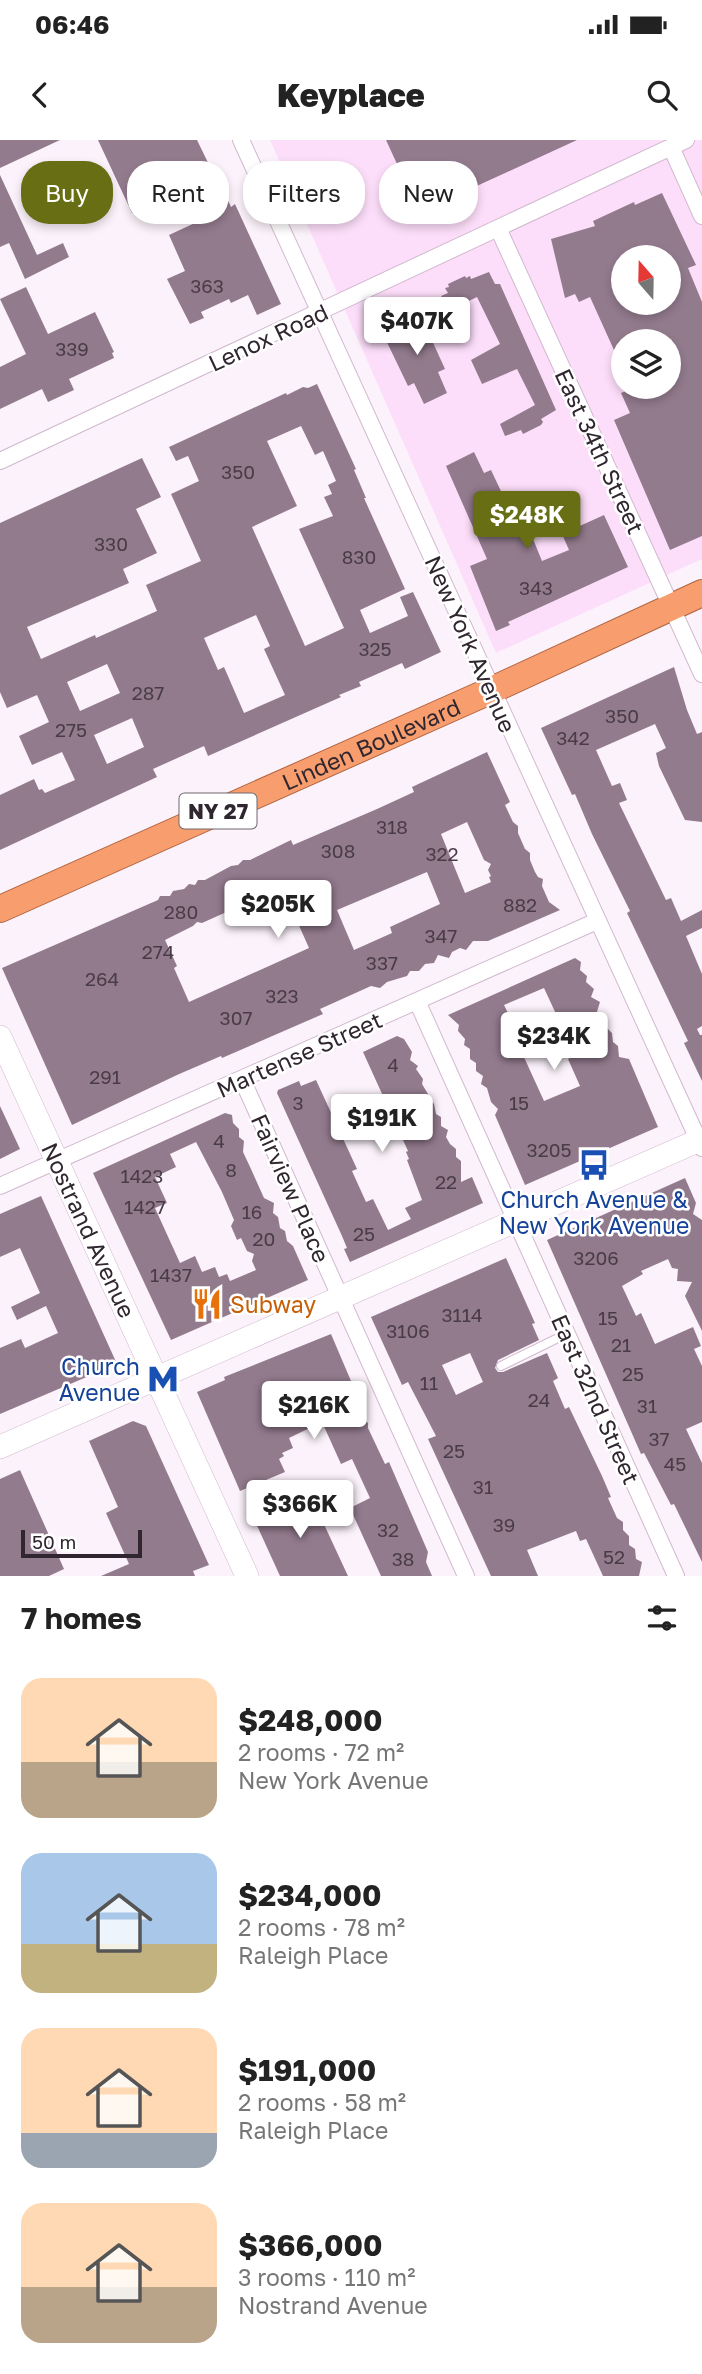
<!DOCTYPE html>
<html lang="en">
<head>
<meta charset="utf-8">
<style>
  body { margin:0; font-family:"Golos Text",sans-serif; background:#f2f2f2; color:#222; height:100vh; display:flex; flex-direction:column; font-size:26px; white-space:nowrap }
  * { box-sizing:border-box; margin:0 }
  p { font-size:23px; color:#767676 }
  .icon { flex:none; width:38px; height:38px; fill:none; stroke:currentColor; stroke-width:2; stroke-linecap:round; stroke-linejoin:round }
  .map { position:relative; height:1436px; overflow:hidden }
  .sheet { display:flex; flex-direction:column; background:#fff; flex:1 }
  .sheet>* { flex:none }
  .guide { position:absolute; left:21px; top:21px; width:662px; height:63px; display:flex; gap:14px }
  .needle { width:46px; rotate:340deg }
  .controls { position:absolute; left:611px; top:105px; display:grid; gap:14px }
  .controls a { display:grid; place-items:center; width:70px; height:70px; border-radius:50%; background:#fff; box-shadow:0 4px 10px #0003; font-size:35px }
  .scale { position:absolute; left:21px; bottom:18px; width:121px; box-sizing:border-box; padding-left:7px; border:4px solid #30262f; border-top:0; font-size:19px; line-height:24px; white-space:nowrap; color:#30262f; -webkit-text-stroke:5px #fff; paint-order:stroke }
  .price { position:absolute; translate:-50% -60px; padding:0 16px; border-radius:7px; background:#fff; color:#222; font-size:23px; line-height:46px; filter:drop-shadow(0 2px 4px #0008) }
  .price::after { content:''; position:absolute; left:50%; top:42px; width:21px; height:16px; margin-left:-10px; background:inherit; clip-path:polygon(0 0,100% 0,50% 100%) }
  .price.selected { background:#676e13; color:#fff }
  ul { padding:0; list-style:none }
  li { display:flex; align-items:center; gap:21px; height:175px; padding:0 21px }
  li span { display:grid; place-items:center; flex:none; width:196px; height:140px; border-radius:21px; color:#555 }
  li>.icon { margin-inline-start:auto }
  span .icon { width:84px; height:84px; fill:#fffc; stroke-width:1 }
  li b { font-size:30px }
  h2 { display:flex; justify-content:space-between; align-items:center; height:84px; padding:0 21px; font-size:30px }
  .pill { padding:0 24px; border-radius:28px; background:#fff; box-shadow:0 4px 10px #0003; font-size:24px; line-height:63px }
  .pill.selected { background:#676e13; color:#fff }
  .status { display:flex; justify-content:space-between; align-items:center; height:49px; padding:0 35px; background:#fff; direction:ltr }
  .status svg { height:19px; fill:currentColor }
  header { display:flex; justify-content:space-between; align-items:center; height:91px; padding:0 21px; background:#fff; font-size:32px; font-weight:800 }
  .map>svg:first-child { display:block }
</style>
</head>
<body>
<div class="status"><b>06:46</b><svg viewBox="0 0 49 12"><path d="M0 12V9h3v3zM5 12V6h3v6zM10 12V3h3v9zM15 12V0h3v12zM26 1h20v11H26zM47 4h2v5h-2z"/></svg></div>
<header><svg class="icon" aria-label="back" viewBox="0 0 24 24"><path d="M15 5l-7 7 7 7"/></svg>Keyplace<svg class="icon" aria-label="search" viewBox="0 0 24 24"><circle cx="10" cy="10" r="6"/><path d="M15 15l6 6"/></svg></header>
<div class="map">
<svg width="702" height="1436" viewBox="0 0 702 1436">
  <rect width="100%" height="100%" fill="#fcf2fb"/>
  <path fill="#fddefa" fill-rule="evenodd" d="M 270,0 L 702,0 L 702,419 L 496,513 ZM 623,117 L 668,117 L 668,163 L 623,163 ZM 623,201 L 668,201 L 668,247 L 623,247 Z"/>
  <path fill="#937b8e" fill-rule="evenodd" d="M 0,0 L 60,0 L 0,28 Z
    M 98,0 L 197,0 L 215,37 L 217,36 L 231,67 L 235,64 L 281,164 L 257,175 L 248,155 L 231,163 L 229,159 L 201,172 L 204,178 L 190,184 L 167,139 L 185,131 L 169,95 L 197,82 L 182,50 L 132,73 Z
    M 386,0 L 577,0 L 433,66 L 427,74 L 420,77 L 411,75 L 404,67 L 403,56 L 408,48 Z
    M 0,35 L 37,115 L 63,103 L 69,117 L 25,139 L 9,103 L 0,107 Z
    M 662,53 L 696,125 L 688,128 L 702,162 L 702,396 L 670,410 L 614,280 L 630,273 L 621,253 L 635,247 L 668,247 L 668,201 L 623,201 L 623,230 L 590,157 L 579,162 L 575,154 L 565,158 L 551,99 L 595,86 L 593,81 L 634,62 L 635,65 ZM 623,117 L 668,117 L 668,163 L 623,163 Z
    M 489,132 L 495,144 L 500,144 L 556,270 L 541,279 L 543,282 L 541,285 L 523,294 L 521,290 L 505,296 L 500,284 L 535,265 L 517,229 L 482,244 L 471,220 L 500,204 L 477,157 L 448,171 L 441,156 L 448,153 L 445,148 L 449,147 L 448,144 L 465,136 L 466,138 L 470,136 L 471,139 Z
    M 26,147 L 48,194 L 95,172 L 114,212 L 112,213 L 114,218 L 69,239 L 74,250 L 48,262 L 42,249 L 0,269 L 0,227 L 26,214 L 0,159 Z
    M 420,174 L 445,229 L 438,232 L 447,253 L 424,264 L 414,243 L 408,246 L 382,192 Z
    M 317,244 L 356,329 L 354,330 L 366,358 L 364,358 L 405,449 L 360,470 L 370,493 L 408,476 L 400,457 L 413,452 L 441,512 L 405,529 L 402,523 L 359,542 L 361,546 L 339,555 L 341,557 L 208,616 L 204,606 L 153,629 L 157,637 L 0,710 L 0,655 L 34,639 L 39,650 L 42,649 L 45,653 L 75,640 L 62,612 L 32,625 L 19,596 L 49,582 L 37,555 L 7,568 L 0,552 L 0,383 L 142,318 L 161,357 L 136,369 L 157,413 L 123,429 L 129,443 L 27,487 L 41,519 L 95,495 L 96,498 L 157,471 L 146,445 L 201,421 L 171,354 L 199,341 L 188,316 L 176,321 L 169,307 L 286,253 L 287,255 L 303,247 L 308,248 ZM 301,286 L 315,315 L 323,311 L 336,341 L 328,345 L 332,354 L 324,357 L 333,376 L 299,389 L 344,488 L 305,506 L 252,387 L 297,366 L 267,301 ZM 256,475 L 270,506 L 264,509 L 285,555 L 244,573 L 224,527 L 218,530 L 204,498 ZM 107,524 L 120,553 L 80,571 L 67,542 ZM 132,578 L 144,607 L 107,624 L 94,595 Z
    M 474,312 L 484,333 L 491,330 L 525,402 L 533,399 L 542,421 L 569,410 L 562,394 L 604,375 L 628,427 L 508,482 L 510,485 L 496,491 L 470,426 L 487,419 L 446,326 Z
    M 674,527 L 687,570 L 697,594 L 702,592 L 702,682 L 685,680 L 659,626 L 656,613 L 666,608 L 655,584 L 596,610 L 612,646 L 620,643 L 627,660 L 619,663 L 666,760 L 671,758 L 681,781 L 702,770 L 702,788 L 686,796 L 702,834 L 702,886 L 697,889 L 700,895 L 702,895 L 702,941 L 684,903 L 688,901 L 627,773 L 630,771 L 592,694 L 575,654 L 572,655 L 541,588 Z
    M 487,612 L 510,662 L 505,665 L 513,682 L 518,686 L 518,693 L 525,709 L 530,713 L 530,720 L 535,732 L 538,737 L 543,739 L 542,746 L 549,762 L 560,770 L 488,801 L 473,801 L 466,810 L 460,808 L 452,812 L 449,818 L 438,815 L 434,823 L 425,824 L 419,831 L 410,831 L 407,836 L 387,842 L 380,848 L 371,846 L 320,869 L 323,874 L 222,918 L 221,916 L 177,935 L 72,985 L 2,828 L 158,760 L 160,756 L 170,756 L 173,751 L 184,749 L 189,744 L 195,745 L 198,740 L 205,740 L 231,726 L 238,725 L 243,720 L 250,720 L 291,700 L 293,705 L 377,669 L 414,652 L 412,647 ZM 467,682 L 484,720 L 491,724 L 488,730 L 491,736 L 489,737 L 491,742 L 465,753 L 441,694 ZM 427,732 L 440,764 L 390,787 L 392,793 L 354,810 L 337,770 ZM 269,753 L 271,757 L 275,755 L 277,758 L 285,754 L 309,808 L 189,862 L 174,828 L 177,826 L 165,800 L 193,786 L 197,782 L 202,783 Z
    M 575,818 L 581,822 L 580,830 L 587,836 L 586,842 L 594,849 L 591,857 L 600,862 L 596,875 L 606,879 L 607,888 L 612,893 L 613,902 L 618,906 L 619,917 L 629,919 L 658,987 L 525,1045 L 495,975 L 498,969 L 491,962 L 487,948 L 481,944 L 483,936 L 476,931 L 476,923 L 470,919 L 470,909 L 464,905 L 465,899 L 458,891 L 459,885 L 448,875 ZM 544,848 L 563,889 L 560,890 L 570,918 L 568,919 L 580,946 L 544,961 L 523,915 L 517,917 L 502,883 L 511,879 L 504,865 Z
    M 397,896 L 404,899 L 412,912 L 410,920 L 418,926 L 416,929 L 423,939 L 422,944 L 434,964 L 436,974 L 441,977 L 441,986 L 448,990 L 446,997 L 450,1004 L 456,1009 L 456,1017 L 461,1021 L 461,1042 L 472,1037 L 483,1063 L 350,1122 L 344,1109 L 347,1108 L 342,1096 L 277,953 L 278,950 L 299,941 L 301,946 L 316,940 L 357,1029 L 352,1031 L 366,1062 L 373,1059 L 388,1090 L 411,1079 L 405,1068 L 422,1060 L 407,1020 L 409,1019 L 406,1012 L 408,1011 L 363,912 Z
    M 0,966 L 20,1009 L 0,1019 Z
    M 225,973 L 232,975 L 233,983 L 239,989 L 239,997 L 244,1001 L 243,1012 L 251,1029 L 264,1058 L 274,1063 L 273,1073 L 278,1077 L 280,1088 L 285,1091 L 287,1101 L 293,1106 L 308,1140 L 171,1200 L 93,1033 ZM 196,1002 L 222,1052 L 234,1080 L 231,1086 L 237,1100 L 241,1098 L 247,1111 L 254,1114 L 252,1121 L 256,1130 L 230,1141 L 227,1134 L 219,1137 L 215,1127 L 202,1132 L 195,1116 L 180,1123 L 155,1068 L 167,1063 L 155,1037 L 176,1027 L 170,1014 Z
    M 685,1038 L 696,1063 L 693,1074 L 702,1080 L 702,1191 L 685,1156 L 692,1142 L 677,1141 L 678,1129 L 672,1128 L 668,1119 L 641,1131 L 643,1134 L 622,1146 L 636,1176 L 641,1173 L 655,1204 L 693,1187 L 701,1206 L 694,1209 L 702,1226 L 702,1282 L 686,1289 L 702,1323 L 702,1422 L 674,1364 L 671,1365 L 644,1313 L 641,1314 L 547,1100 Z
    M 41,1056 L 117,1224 L 0,1274 L 0,1208 L 21,1199 L 25,1208 L 58,1193 L 46,1166 L 17,1180 L 11,1167 L 40,1153 L 20,1108 L 0,1117 L 0,1074 Z
    M 506,1118 L 535,1183 L 532,1184 L 539,1200 L 498,1220 L 495,1228 L 498,1232 L 503,1232 L 547,1213 L 558,1238 L 553,1241 L 565,1269 L 569,1267 L 602,1336 L 611,1357 L 608,1358 L 617,1378 L 623,1382 L 623,1390 L 629,1396 L 629,1405 L 635,1409 L 636,1419 L 642,1422 L 639,1436 L 603,1436 L 586,1399 L 580,1401 L 576,1391 L 527,1410 L 538,1436 L 491,1436 L 428,1299 L 436,1296 L 408,1242 L 402,1245 L 371,1177 ZM 470,1213 L 483,1242 L 456,1255 L 442,1225 Z
    M 331,1194 L 354,1248 L 351,1249 L 362,1271 L 361,1277 L 368,1283 L 368,1288 L 385,1324 L 389,1322 L 428,1412 L 426,1422 L 432,1436 L 381,1436 L 350,1368 L 370,1358 L 352,1319 L 341,1324 L 322,1282 L 289,1298 L 293,1308 L 282,1313 L 284,1316 L 279,1319 L 285,1332 L 240,1351 L 197,1252 L 225,1240 L 224,1237 Z
    M 133,1281 L 146,1286 L 209,1425 L 193,1431 L 195,1436 L 101,1436 L 129,1424 L 106,1373 L 118,1367 L 89,1301 Z
    M 20,1330 L 64,1429 L 49,1436 L 0,1436 L 0,1339 Z
    M 314,1351 L 327,1378 L 322,1380 L 348,1436 L 280,1436 L 254,1379 Z"/>
  <g fill="none" stroke-linecap="round" stroke-linejoin="round">
    <defs>
      <path id="service" d="M 501,1226 L 566,1194"/>
      <path id="minor" d="M 241,0 L 702,1008
        M 671,7 L 702,76
        M 498,88 L 702,534
        M 0,321 L 686,0
        M 417,861 L 676,1436
        M 242,939 L 466,1436
        M 0,1046 L 597,781"/>
      <path id="secondary" d="M 0,897 L 247,1436
        M 0,1307 L 702,999"/>
      <g id="trunk">
        <path id="s1" d="M 0,769 L 492,550 L 702,453"/>
      </g>
    </defs>
    <use href="#service" stroke="#d1b9cf" stroke-width="10"/>
    <use href="#minor" stroke="#d1b9cf" stroke-width="18"/>
    <use href="#secondary" stroke="#d1b9cf" stroke-width="24"/>
    <use href="#trunk" stroke="#b16440" stroke-width="28"/>
    <use href="#service" stroke="#fff" stroke-width="8"/>
    <use href="#minor" stroke="#fff" stroke-width="16"/>
    <use href="#secondary" stroke="#fff" stroke-width="23"/>
    <use href="#trunk" stroke="#f89e6e" stroke-width="26"/>
  </g>
  <defs>
    <symbol id="bus-bare" viewBox="-9 -9 18 18"><path d="M-5-6H5V4H4V6H2V4H-2V6H-4V4H-5ZM-3.5-4V0h7V-4ZM-3.5 1.2v1.5H-2V1.2ZM2 1.2v1.5H3.5V1.2Z" fill="#1a4fb4" stroke="#fff" stroke-width="2.5" paint-order="stroke"/></symbol>
    <symbol id="restaurant-bare" viewBox="-9 -9 18 18"><path d="M-5-6h1v4h1v-4h1v4h1v-4h1v5L-1.5 .5V6h-2V.5L-5-1ZM5-6V6H3V1.5H1.5Q1.5-4 5-6Z" fill="#e8710a" stroke="#fff" stroke-width="2.5" paint-order="stroke"/></symbol>
    <symbol id="metro-bare" viewBox="-9 -9 18 18"><path d="M-5.5 5V-5H-3L0 0L3-5H5.5V5H3V-.5L0 4L-3-.5V5Z" fill="#1a4fb4" stroke="#fff" stroke-width="2.5" paint-order="stroke"/></symbol>
  </defs>
  <g fill-rule="evenodd">
    <use href="#bus-bare" x="572" y="1003" width="44" height="44"/>
    <use href="#restaurant-bare" x="185" y="1142" width="44" height="44"/>
    <use href="#metro-bare" x="141" y="1217" width="44" height="44"/>
  </g>
  <g text-anchor="middle" dominant-baseline="central" stroke-width="5" stroke-linejoin="round" paint-order="stroke">
    <g font-size="19" fill="#493b47">
      <text x="207" y="145">363</text>
      <text x="72" y="208">339</text>
      <text x="238" y="331">350</text>
      <text x="111" y="403">330</text>
      <text x="359" y="416">830</text>
      <text x="536" y="447">343</text>
      <text x="375" y="508">325</text>
      <text x="148" y="552">287</text>
      <text x="622" y="575">350</text>
      <text x="71" y="589">275</text>
      <text x="573" y="597">342</text>
      <text x="392" y="686">318</text>
      <text x="338" y="710">308</text>
      <text x="442" y="713">322</text>
      <text x="520" y="764">882</text>
      <text x="181" y="771">280</text>
      <text x="441" y="795">347</text>
      <text x="158" y="811">274</text>
      <text x="382" y="822">337</text>
      <text x="102" y="838">264</text>
      <text x="282" y="855">323</text>
      <text x="236" y="877">307</text>
      <text x="393" y="924">4</text>
      <text x="105" y="936">291</text>
      <text x="298" y="962">3</text>
      <text x="519" y="962">15</text>
      <text x="219" y="1000">4</text>
      <text x="549" y="1009">3205</text>
      <text x="231" y="1029">8</text>
      <text x="142" y="1035">1423</text>
      <text x="446" y="1041">22</text>
      <text x="145" y="1066">1427</text>
      <text x="252" y="1071">16</text>
      <text x="364" y="1093">25</text>
      <text x="264" y="1098">20</text>
      <text x="596" y="1117">3206</text>
      <text x="171" y="1134">1437</text>
      <text x="462" y="1174">3114</text>
      <text x="608" y="1177">15</text>
      <text x="408" y="1190">3106</text>
      <text x="621" y="1204">21</text>
      <text x="633" y="1233">25</text>
      <text x="429" y="1242">11</text>
      <text x="539" y="1259">24</text>
      <text x="647" y="1265">31</text>
      <text x="659" y="1298">37</text>
      <text x="454" y="1310">25</text>
      <text x="675" y="1323">45</text>
      <text x="483" y="1346">31</text>
      <text x="504" y="1384">39</text>
      <text x="388" y="1389">32</text>
      <text x="614" y="1416">52</text>
      <text x="403" y="1418">38</text>
    </g>
    <rect fill="#fff" stroke="#6e676d" stroke-width="2" x="179.5" y="653.5" width="77" height="35" rx="5"/>
    <g font-size="21" font-weight="bold" fill="#30262f">
      <text x="218" y="671">NY 27</text>
    </g>
    <g font-size="23" fill="#30262f" stroke="#fff">
      <text transform="translate(268 197) rotate(-25)">Lenox Road</text>
      <text transform="translate(600 311) rotate(65)">East 34th Street</text>
      <text transform="translate(471 504) rotate(66)">New York Avenue</text>
      <text stroke="none"><textPath href="#s1" startOffset="406">Linden Boulevard</textPath></text>
      <text transform="translate(299 914) rotate(-24)">Martense Street</text>
      <text transform="translate(291 1048) rotate(66)">Fairview Place</text>
      <text transform="translate(89 1090) rotate(65)">Nostrand Avenue</text>
      <text transform="translate(596 1259) rotate(66)">East 32nd Street</text>
    </g>
    <g font-size="23" fill="#164399" stroke="#fff">
      <text x="594" y="1059">Church Avenue &amp;<tspan x="594" dy="26">New York Avenue</tspan></text>
      <text x="140" y="1226" text-anchor="end">Church<tspan x="140" dy="26">Avenue</tspan></text>
    </g>
    <g font-size="23" fill="#c56008" stroke="#fff" text-anchor="start">
      <text x="230" y="1164">Subway</text>
    </g>
  </g>
</svg>
<div class="controls">
<a><svg class="needle" viewBox="-14 -14 28 28"><path d="M0-13l5 13h-10z" fill="#e53935"/><path d="M0 13l5-13h-10z" fill="#767676"/></svg></a>
<a><svg class="icon" aria-label="layers" viewBox="0 0 24 24"><path d="M12 4l9 5-9 5-9-5zM3 14l9 5 9-5"/></svg></a>
</div>
<div class="scale">50 m</div>
<b class="price" style="left:417px;top:217px">$407K</b>
<b class="price selected" style="left:527px;top:411px">$248K</b>
<b class="price" style="left:278px;top:800px">$205K</b>
<b class="price" style="left:554px;top:932px">$234K</b>
<b class="price" style="left:382px;top:1014px">$191K</b>
<b class="price" style="left:314px;top:1301px">$216K</b>
<b class="price" style="left:300px;top:1400px">$366K</b>
<div class="guide">
<a class="pill selected">Buy</a>
<a class="pill">Rent</a>
<a class="pill">Filters</a>
<a class="pill">New</a>
</div>
</div>
<section class="sheet">
<h2>7 homes<svg class="icon" aria-label="filters" viewBox="0 0 24 24"><path d="M4 7h16M4 17h16"/><circle cx="9" cy="7" r="2"/><circle cx="15" cy="17" r="2"/></svg></h2>
<ul>
<li><span style="background:linear-gradient(#ffd9b3 60%,#b9a48a 0)"><svg class="icon" aria-label="home" viewBox="0 0 24 24"><path d="M3 11l9-7 9 7M6 9v11h12V9"/></svg></span><div><b>$248,000</b><p>2 rooms · 72 m²</p><p>New York Avenue</p></div></li>
<li><span style="background:linear-gradient(#a9c7e8 65%,#c2b280 0)"><svg class="icon" aria-label="home" viewBox="0 0 24 24"><path d="M3 11l9-7 9 7M6 9v11h12V9"/></svg></span><div><b>$234,000</b><p>2 rooms · 78 m²</p><p>Raleigh Place</p></div></li>
<li><span style="background:linear-gradient(#ffd9b3 75%,#9aa5b1 0)"><svg class="icon" aria-label="home" viewBox="0 0 24 24"><path d="M3 11l9-7 9 7M6 9v11h12V9"/></svg></span><div><b>$191,000</b><p>2 rooms · 58 m²</p><p>Raleigh Place</p></div></li>
<li><span style="background:linear-gradient(#ffd9b3 60%,#b9a48a 0)"><svg class="icon" aria-label="home" viewBox="0 0 24 24"><path d="M3 11l9-7 9 7M6 9v11h12V9"/></svg></span><div><b>$366,000</b><p>3 rooms · 110 m²</p><p>Nostrand Avenue</p></div></li>
</ul>
</section>
</body>
</html>
